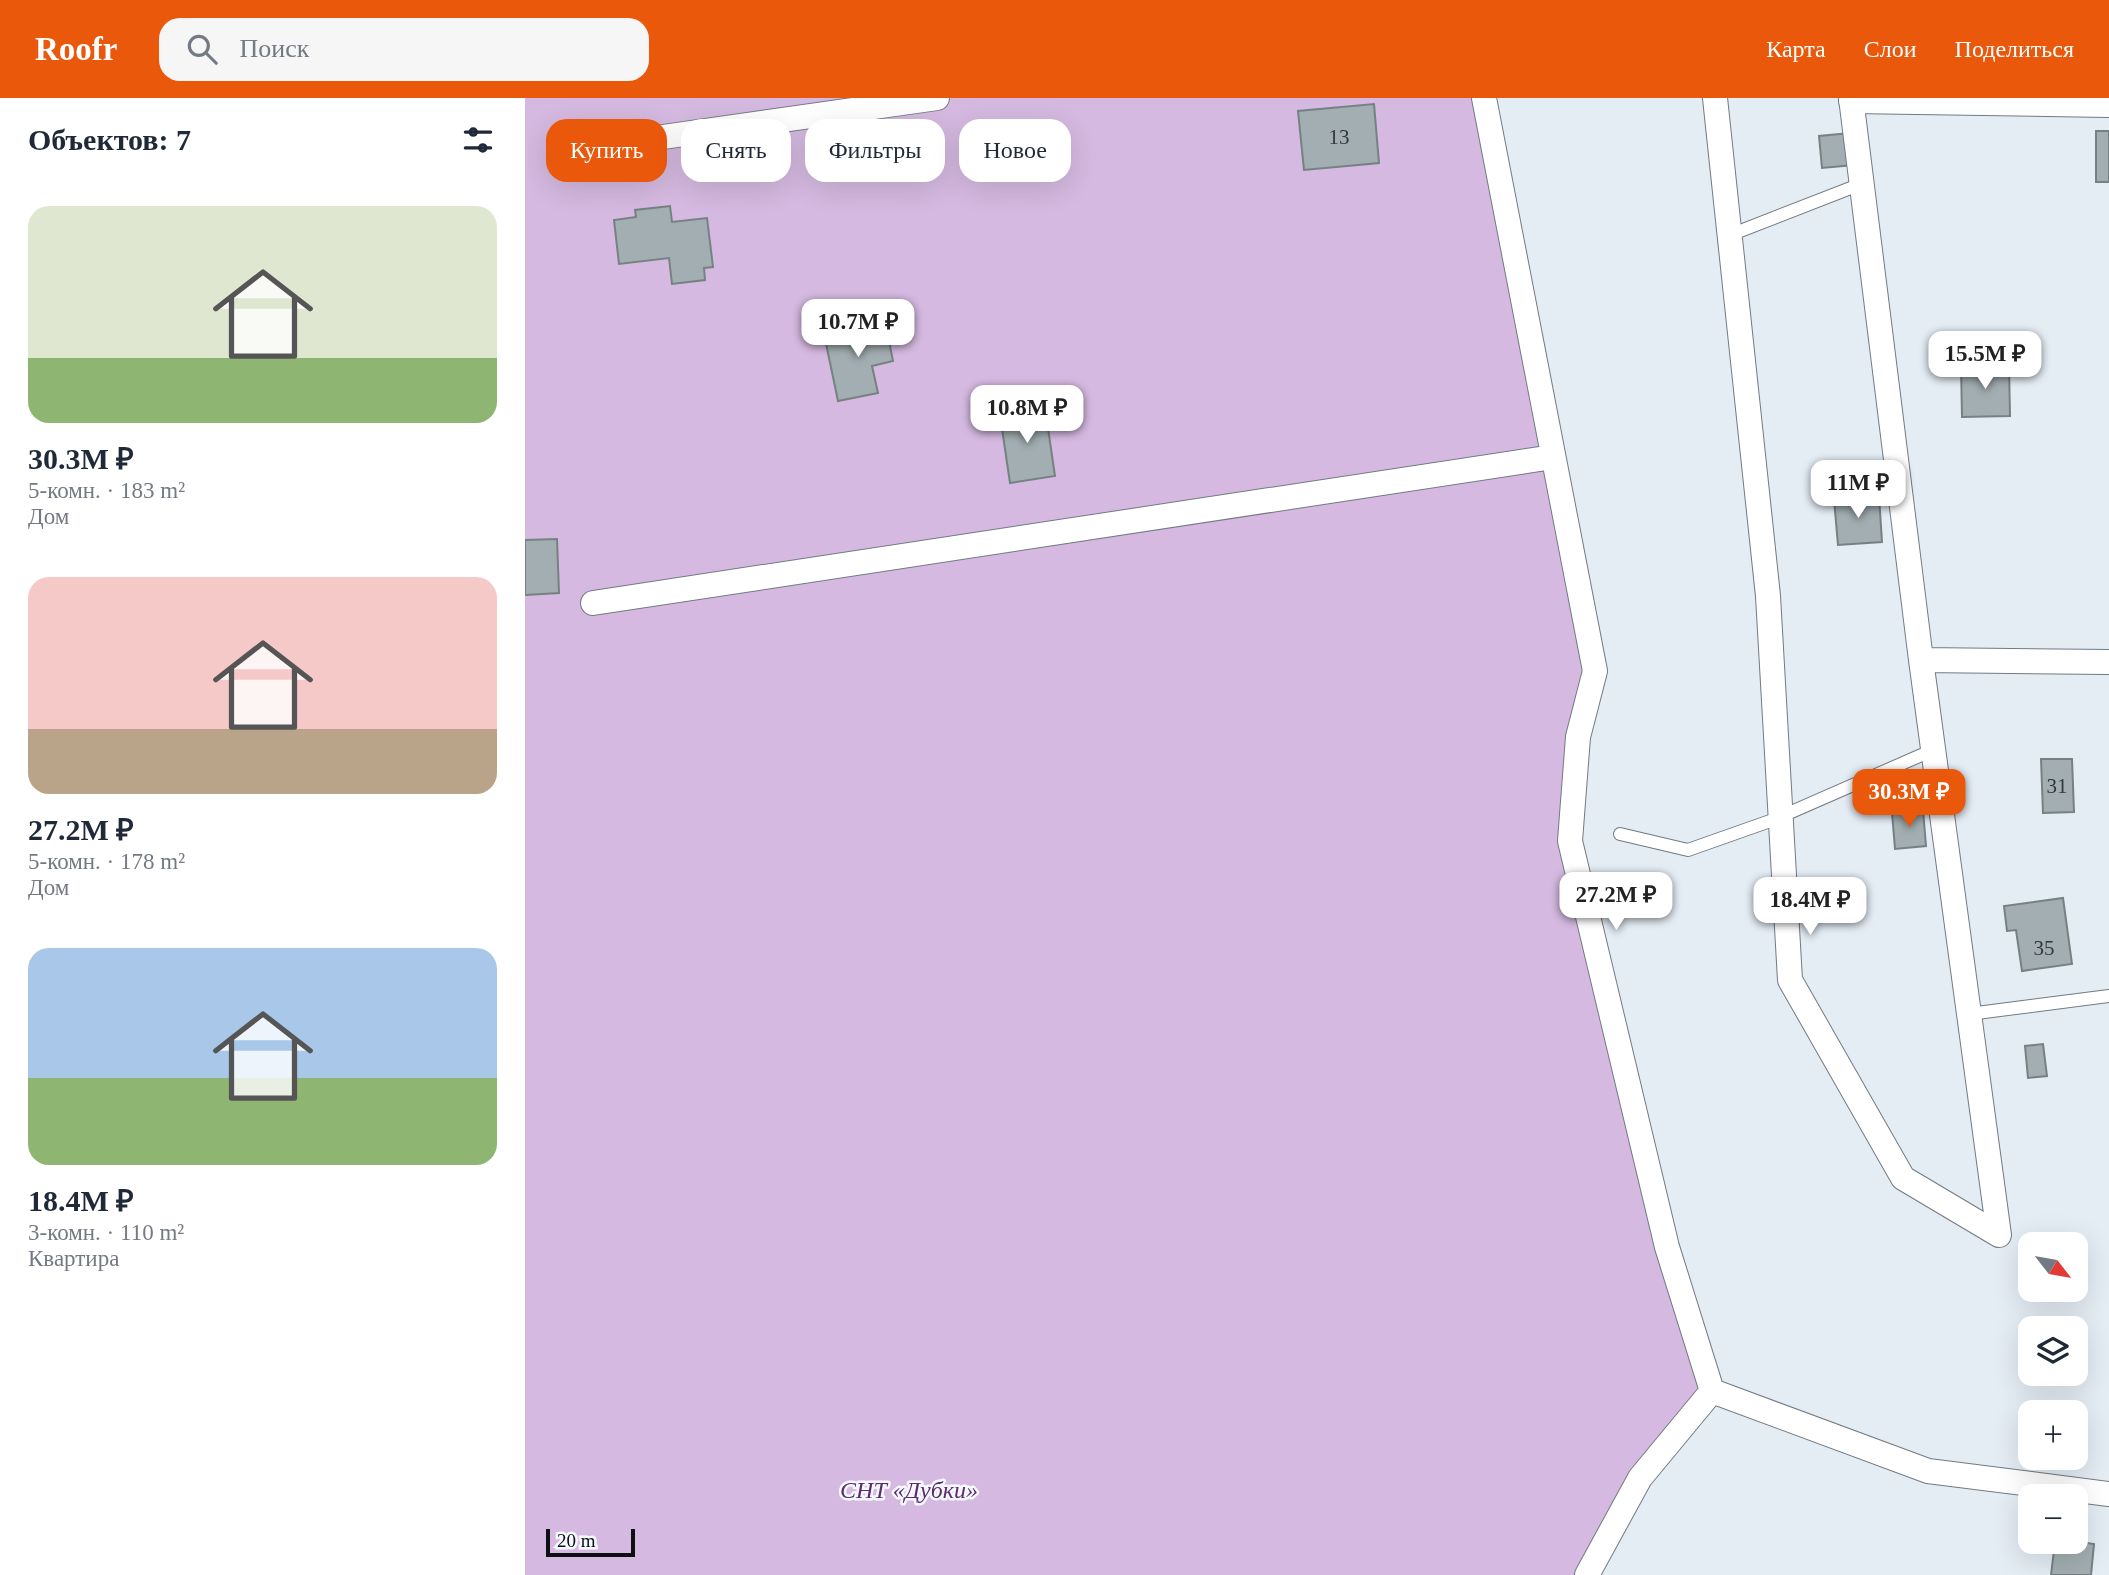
<!DOCTYPE html>
<html lang="ru">
<head>
<meta charset="utf-8">
<style>
  body { margin:0; font-family:Georgia,serif; background:#f6f6f7; color:#1f2937; height:100vh; display:flex; flex-direction:column; font-size:26px; white-space:nowrap }
  * { box-sizing:border-box; margin:0 }
  p { font-size:23px; color:#747a83 }
  .icon { flex:none; width:38px; height:38px; fill:none; stroke:currentColor; stroke-width:2; stroke-linecap:round; stroke-linejoin:round }
  .map { position:relative; flex:1; overflow:hidden }
  .side { display:flex; flex-direction:column; background:#fff; width:525px }
  .side>* { flex:none }
  .top-card { position:absolute; left:21px; top:21px; width:665px; height:63px; display:flex; gap:14px }
  .needle { width:46px; rotate:121deg }
  .buttons { position:absolute; left:1493px; top:1134px; display:grid; gap:14px }
  .buttons a { display:grid; place-items:center; width:70px; height:70px; border-radius:14px; background:#fff; box-shadow:0 7px 28px #0002; font-size:35px }
  .scale { position:absolute; left:21px; bottom:18px; width:89px; box-sizing:border-box; padding-left:7px; border:4px solid #0d1013; border-top:0; font-size:19px; line-height:24px; white-space:nowrap; color:#0d1013; -webkit-text-stroke:5px #f4f9fe; paint-order:stroke }
  .price { position:absolute; translate:-50% -60px; padding:0 16px; border-radius:14px; background:#fff; color:#222; font-size:23px; line-height:46px; filter:drop-shadow(0 2px 4px #0008) }
  .price::after { content:''; position:absolute; left:50%; top:42px; width:21px; height:16px; margin-left:-10px; background:inherit; clip-path:polygon(0 0,100% 0,50% 100%) }
  .price.selected { background:#ea580c; color:#fff }
  ul { padding:0; list-style:none }
  li { display:grid; align-content:center; gap:14px; height:371px; padding:0 28px }
  li span { display:grid; place-items:center; height:217px; border-radius:21px; color:#555 }
  li>.icon { margin-inline-start:auto }
  span .icon { width:126px; height:126px; fill:#fffc; stroke-width:1 }
  li b { font-size:30px }
  h2 { display:flex; justify-content:space-between; align-items:center; height:84px; padding:0 28px; font-size:30px }
  .chip { padding:0 24px; border-radius:21px; background:#fff; box-shadow:0 7px 28px #0002; font-size:24px; line-height:63px }
  .chip.selected { background:#ea580c; color:#fff }
  header { display:flex; align-items:center; gap:42px; box-sizing:border-box; height:98px; padding:0 35px; background:#ea580c; color:#fff }
  header strong { font-size:33px }
  nav { display:flex; gap:38px; margin-inline-start:auto; font-size:24px }
  .search { width:490px; height:63px; background:#f6f6f7; display:flex; align-items:center; gap:18px; box-sizing:border-box; padding:0 24px; border-radius:21px; color:#747a83; font-size:26px }
  main { display:flex; flex:1; min-height:0 }
  .map>svg:first-child { display:block }
</style>
</head>
<body>
<header>
<strong>Roofr</strong>
<div class="search"><svg class="icon" aria-label="search" viewBox="0 0 24 24"><circle cx="10" cy="10" r="6"/><path d="M15 15l6 6"/></svg>Поиск</div>
<nav><a>Карта</a><a>Слои</a><a>Поделиться</a></nav>
</header>
<main>
<section class="side">
<h2>Объектов: 7<svg class="icon" aria-label="filters" viewBox="0 0 24 24"><path d="M4 7h16M4 17h16"/><circle cx="9" cy="7" r="2"/><circle cx="15" cy="17" r="2"/></svg></h2>
<ul>
<li><span style="background:linear-gradient(#dfe7d0 70%,#8fb573 0)"><svg class="icon" aria-label="home" viewBox="0 0 24 24"><path d="M3 11l9-7 9 7M6 9v11h12V9"/></svg></span><div><b>30.3M ₽</b><p>5-комн. · 183 m²</p><p>Дом</p></div></li>
<li><span style="background:linear-gradient(#f6c9c9 70%,#b9a48a 0)"><svg class="icon" aria-label="home" viewBox="0 0 24 24"><path d="M3 11l9-7 9 7M6 9v11h12V9"/></svg></span><div><b>27.2M ₽</b><p>5-комн. · 178 m²</p><p>Дом</p></div></li>
<li><span style="background:linear-gradient(#a9c7e8 60%,#8fb573 0)"><svg class="icon" aria-label="home" viewBox="0 0 24 24"><path d="M3 11l9-7 9 7M6 9v11h12V9"/></svg></span><div><b>18.4M ₽</b><p>3-комн. · 110 m²</p><p>Квартира</p></div></li>
</ul>
</section>
<div class="map">
<svg width="1584" height="1477" viewBox="0 0 1584 1477">
  <rect width="100%" height="100%" fill="#e4ecf4"/>
  <path fill="#d5b9e0" d="M 0,0 L 959,0 L 1070,573 L 1046,743 L 1187,1293 L 1062,1477 L 0,1477 Z"/>
  <path fill="#a2aeb1" stroke="#768184" stroke-width="2" d="M 849,6 L 854,65 L 779,72 L 773,13 Z
    M 1571,33 L 1584,33 L 1584,84 L 1571,84 Z
    M 1325,35 L 1329,67 L 1297,70 L 1294,38 Z
    M 145,108 L 147,124 L 182,120 L 188,169 L 179,170 L 180,182 L 147,186 L 144,160 L 94,166 L 89,122 L 111,119 L 110,112 Z
    M 360,223 L 368,263 L 347,268 L 353,295 L 313,303 L 299,236 Z
    M 1484,267 L 1485,318 L 1437,319 L 1436,268 Z
    M 520,310 L 530,378 L 485,385 L 475,317 Z
    M 1354,398 L 1357,444 L 1313,447 L 1309,401 Z
    M 32,441 L 34,495 L 0,497 L 0,442 Z
    M 1516,661 L 1547,661 L 1549,714 L 1518,715 Z
    M 1398,712 L 1401,748 L 1370,751 L 1367,715 Z
    M 1538,800 L 1547,866 L 1497,873 L 1491,832 L 1482,833 L 1479,808 Z
    M 1518,946 L 1522,978 L 1503,980 L 1500,948 Z
    M 1550,1443 L 1569,1446 L 1566,1477 L 1526,1477 L 1530,1444 Z"/>
  <g fill="none" stroke-linecap="round" stroke-linejoin="round">
    <defs>
      <path id="lane" d="M 1205,137 L 1336,86
        M 1095,736 L 1163,752 L 1248,722 L 1408,652
        M 1444,916 L 1584,898"/>
      <path id="street" d="M 959,0 L 1070,573 L 1053,639 L 1045,743 L 1142,1149 L 1187,1293 L 1403,1373 L 1584,1396
        M 1190,0 L 1243,498 L 1265,882 L 1378,1080 L 1474,1137 L 1396,562
        M 1326,0 L 1396,562 L 1584,564
        M 1326,3 L 1584,7
        M 54,51 L 412,0
        M 68,505 L 1028,359
        M 1062,1477 L 1115,1380 L 1187,1293"/>
    </defs>
    <use href="#lane" stroke="#737a82" stroke-width="14"/>
    <use href="#street" stroke="#737a82" stroke-width="26"/>
    <use href="#lane" stroke="#fff" stroke-width="12"/>
    <use href="#street" stroke="#fff" stroke-width="24"/>
  </g>
  <g text-anchor="middle" dominant-baseline="central" stroke-width="5" stroke-linejoin="round" paint-order="stroke">
    <g font-size="21" fill="#32383a">
      <text x="814" y="39">13</text>
      <text x="1532" y="688">31</text>
      <text x="1519" y="850">35</text>
    </g>
    <g font-size="24" font-style="italic" fill="#5d2b6f" stroke="#f4f9fe">
      <text x="384" y="1392">СНТ «Дубки»</text>
    </g>
  </g>
</svg>
<div class="buttons">
<a><svg class="needle" viewBox="-14 -14 28 28"><path d="M0-13l5 13h-10z" fill="#e53935"/><path d="M0 13l5-13h-10z" fill="#747a83"/></svg></a>
<a><svg class="icon" aria-label="layers" viewBox="0 0 24 24"><path d="M12 4l9 5-9 5-9-5zM3 14l9 5 9-5"/></svg></a>
<a>+</a>
<a>−</a>
</div>
<div class="scale">20 m</div>
<b class="price" style="left:333px;top:261px">10.7M ₽</b>
<b class="price" style="left:1460px;top:293px">15.5M ₽</b>
<b class="price" style="left:502px;top:347px">10.8M ₽</b>
<b class="price" style="left:1333px;top:422px">11M ₽</b>
<b class="price selected" style="left:1384px;top:731px">30.3M ₽</b>
<b class="price" style="left:1091px;top:834px">27.2M ₽</b>
<b class="price" style="left:1285px;top:839px">18.4M ₽</b>
<div class="top-card">
<a class="chip selected">Купить</a>
<a class="chip">Снять</a>
<a class="chip">Фильтры</a>
<a class="chip">Новое</a>
</div>
</div>
</main>
</body>
</html>
